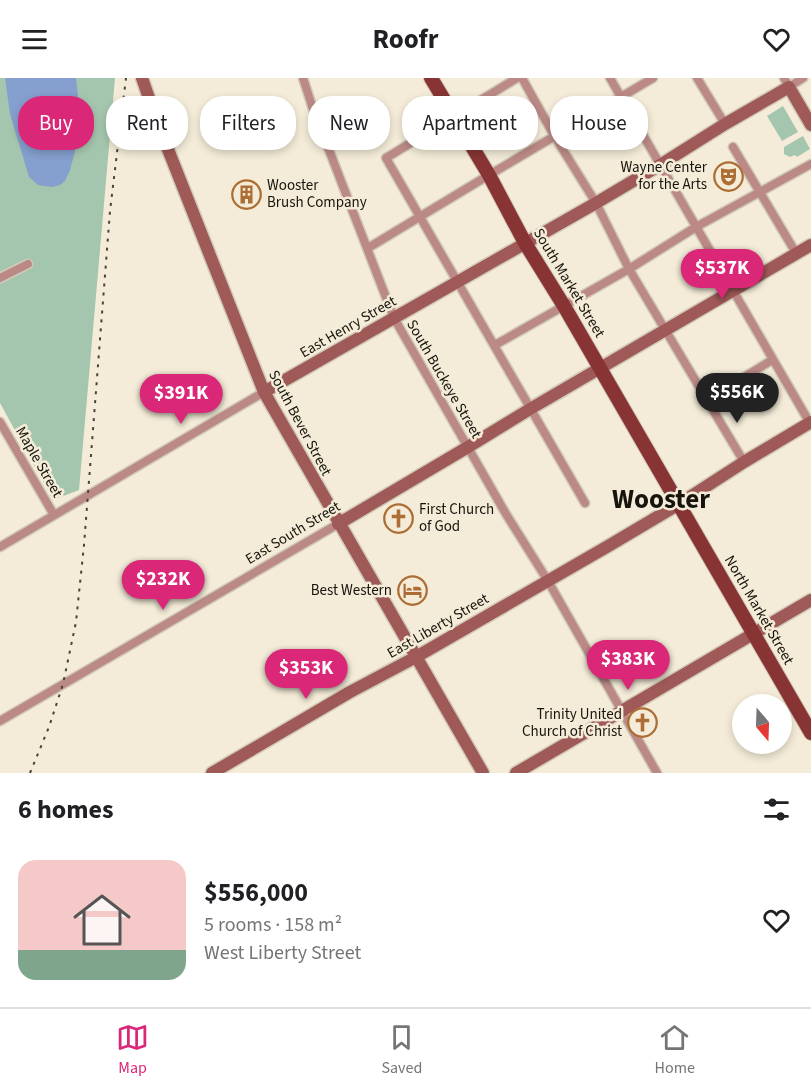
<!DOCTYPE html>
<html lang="en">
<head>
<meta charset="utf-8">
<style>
  body { margin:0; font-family:"Source Sans 3",sans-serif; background:#f6f6f6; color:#202124; height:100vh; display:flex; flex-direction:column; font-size:22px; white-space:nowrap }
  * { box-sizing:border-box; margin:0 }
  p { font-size:20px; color:#757577 }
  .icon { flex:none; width:33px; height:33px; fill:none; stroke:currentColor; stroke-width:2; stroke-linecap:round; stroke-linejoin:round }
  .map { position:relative; height:695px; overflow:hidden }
  .details { display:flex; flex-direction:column; background:#fff; flex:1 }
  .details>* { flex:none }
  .banner { position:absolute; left:18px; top:18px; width:776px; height:54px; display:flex; gap:12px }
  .needle { width:39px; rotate:161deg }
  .tools { position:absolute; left:732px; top:616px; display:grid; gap:12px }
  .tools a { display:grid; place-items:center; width:60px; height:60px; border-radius:50%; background:#fff; box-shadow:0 3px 9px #0003; font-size:30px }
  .price { position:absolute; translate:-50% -51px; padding:0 14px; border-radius:21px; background:#db2777; color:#fff; font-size:20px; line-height:39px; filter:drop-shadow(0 2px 3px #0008) }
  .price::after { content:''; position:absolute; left:50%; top:36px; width:18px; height:14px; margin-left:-9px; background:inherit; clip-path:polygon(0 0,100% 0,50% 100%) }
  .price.current { background:#222; color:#fff }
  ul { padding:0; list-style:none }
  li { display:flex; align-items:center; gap:18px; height:150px; padding:0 18px }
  li span { display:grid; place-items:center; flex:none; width:168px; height:120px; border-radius:18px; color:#555 }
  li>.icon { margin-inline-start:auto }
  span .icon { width:72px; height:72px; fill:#fffc; stroke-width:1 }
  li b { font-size:26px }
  h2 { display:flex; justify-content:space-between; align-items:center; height:72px; padding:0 18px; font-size:26px }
  .tag { padding:0 21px; border-radius:24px; background:#fff; box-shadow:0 3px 9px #0003; font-size:21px; line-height:54px }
  .tag.current { background:#db2777; color:#fff }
  header { display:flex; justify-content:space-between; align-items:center; height:78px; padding:0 18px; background:#fff; font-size:27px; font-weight:700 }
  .tabs { display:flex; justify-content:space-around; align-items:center; height:84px; border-top:2px solid #e0e0e0; background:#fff; font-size:16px; color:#757577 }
  .tabs a { display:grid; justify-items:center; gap:3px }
  .tabs .current { color:#db2777 }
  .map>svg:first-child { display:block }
</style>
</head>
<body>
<header><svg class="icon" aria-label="menu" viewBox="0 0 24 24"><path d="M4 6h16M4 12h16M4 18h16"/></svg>Roofr<svg class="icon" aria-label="heart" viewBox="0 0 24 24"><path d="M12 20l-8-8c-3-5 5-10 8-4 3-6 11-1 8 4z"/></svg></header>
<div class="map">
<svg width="811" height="695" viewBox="0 0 811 695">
  <rect width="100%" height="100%" fill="#f4ecd8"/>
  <path fill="#a5c6ae" d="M 0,0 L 115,0 L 79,412 L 53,422 L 0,325 Z
    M 783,28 L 798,54 L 782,63 L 767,38 Z
    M 803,58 L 810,71 L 797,79 L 795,77 L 790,79 L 784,76 L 784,69 Z"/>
  <path fill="#859fce" d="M 5,0 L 76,0 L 80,35 L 78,56 L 75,73 L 70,92 L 65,103 L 60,107 L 52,109 L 38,107 L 29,99 L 10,36 Z"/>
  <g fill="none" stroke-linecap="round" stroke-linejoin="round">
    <defs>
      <path id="street" d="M 303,0 L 312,28 L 394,240 L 506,436 L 548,503 L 657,695
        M 517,0 L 386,80 L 585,425
        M 522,0 L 555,59 L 596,125 L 629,191 L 744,384
        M 610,0 L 811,347
        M 697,0 L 725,46
        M 784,0 L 789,9 L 803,0
        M 733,69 L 796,175
        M 368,170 L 489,97 L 653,0
        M 0,200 L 28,186
        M 495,267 L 629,191 L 696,149 L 811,86
        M 707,322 L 772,282
        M 0,344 L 54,437
        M 0,469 L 264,314
        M 0,643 L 338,446"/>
      <path id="secondary" d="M 142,0 L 158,46 L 264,314 L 483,695
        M 264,314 L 596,125 L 660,87 L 725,46 L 789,9 L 811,47
        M 338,446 L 468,369 L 530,331 L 811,167
        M 212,695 L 350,614 L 416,579 L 610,467 L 679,426 L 744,384 L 811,344
        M 516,695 L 811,522"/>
      <path id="primary" d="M 431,0 L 489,97 L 525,165 L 564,228 L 811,655"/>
    </defs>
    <use href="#street" stroke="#d1c9b8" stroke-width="11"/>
    <use href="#secondary" stroke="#d1c9b8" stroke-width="15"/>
    <use href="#primary" stroke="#d1c9b8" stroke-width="16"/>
    <use href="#street" stroke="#bb8a87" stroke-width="8"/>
    <use href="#secondary" stroke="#9f5956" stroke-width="12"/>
    <use href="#primary" stroke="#883435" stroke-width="14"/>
    <path stroke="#474339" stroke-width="2" stroke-dasharray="3 6" stroke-linecap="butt" d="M 30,695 L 49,649 L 63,606 L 76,544 L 84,467 L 110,133 L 126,0"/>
  </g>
  <defs>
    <symbol id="theatre-ring" viewBox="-11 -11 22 22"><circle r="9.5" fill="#f4ecd8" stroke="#ac6e34" stroke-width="1.5"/><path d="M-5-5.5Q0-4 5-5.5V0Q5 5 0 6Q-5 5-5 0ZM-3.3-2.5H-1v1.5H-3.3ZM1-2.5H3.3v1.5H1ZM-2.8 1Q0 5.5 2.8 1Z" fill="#ac6e34"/></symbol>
    <symbol id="building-ring" viewBox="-11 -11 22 22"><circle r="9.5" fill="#f4ecd8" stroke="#ac6e34" stroke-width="1.5"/><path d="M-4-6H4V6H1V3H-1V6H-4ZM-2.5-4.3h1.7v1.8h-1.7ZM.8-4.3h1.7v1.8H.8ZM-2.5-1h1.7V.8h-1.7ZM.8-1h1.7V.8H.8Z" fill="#ac6e34"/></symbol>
    <symbol id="church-ring" viewBox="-11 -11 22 22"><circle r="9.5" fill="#f4ecd8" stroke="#ac6e34" stroke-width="1.5"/><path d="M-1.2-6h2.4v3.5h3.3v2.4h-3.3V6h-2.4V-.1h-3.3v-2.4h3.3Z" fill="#ac6e34"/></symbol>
    <symbol id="hotel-ring" viewBox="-11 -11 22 22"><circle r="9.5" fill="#f4ecd8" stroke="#ac6e34" stroke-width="1.5"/><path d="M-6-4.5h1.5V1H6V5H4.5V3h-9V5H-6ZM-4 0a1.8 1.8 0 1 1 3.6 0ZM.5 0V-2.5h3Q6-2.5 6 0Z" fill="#ac6e34"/></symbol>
  </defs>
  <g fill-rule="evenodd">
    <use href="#theatre-ring" x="712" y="82" width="33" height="33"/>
    <use href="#building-ring" x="230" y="100" width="33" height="33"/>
    <use href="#church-ring" x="382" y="424" width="33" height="33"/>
    <use href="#hotel-ring" x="396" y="496" width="33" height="33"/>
    <use href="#church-ring" x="626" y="628" width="33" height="33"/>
  </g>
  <g text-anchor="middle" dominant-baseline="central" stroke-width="5" stroke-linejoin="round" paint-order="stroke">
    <g font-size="15" fill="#17140d" stroke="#f4ecd8" text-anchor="end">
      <text x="707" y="89">Wayne Center<tspan x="707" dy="17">for the Arts</tspan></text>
      <text x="267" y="107" text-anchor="start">Wooster<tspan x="267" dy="17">Brush Company</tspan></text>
      <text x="419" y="431" text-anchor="start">First Church<tspan x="419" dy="17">of God</tspan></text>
      <text x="392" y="512">Best Western</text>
      <text x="622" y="636">Trinity United<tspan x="622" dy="17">Church of Christ</tspan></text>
    </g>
    <g font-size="15" fill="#17140d" stroke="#f4ecd8">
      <text transform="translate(569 205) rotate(59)">South Market Street</text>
      <text transform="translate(348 249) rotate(-30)">East Henry Street</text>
      <text transform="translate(444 301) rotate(60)">South Buckeye Street</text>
      <text transform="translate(300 345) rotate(62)">South Bever Street</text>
      <text transform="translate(39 384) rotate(60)">Maple Street</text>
      <text transform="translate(293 455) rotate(-31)">East South Street</text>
      <text transform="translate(759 532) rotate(60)">North Market Street</text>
      <text transform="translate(438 548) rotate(-30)">East Liberty Street</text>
    </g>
    <g font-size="27" font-weight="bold" fill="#17140d" stroke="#f4ecd8">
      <text x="661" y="421">Wooster</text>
    </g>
  </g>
</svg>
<div class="tools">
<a><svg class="needle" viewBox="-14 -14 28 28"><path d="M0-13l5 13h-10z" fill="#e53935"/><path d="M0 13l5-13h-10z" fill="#757577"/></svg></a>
</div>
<b class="price" style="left:722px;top:222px">$537K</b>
<b class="price current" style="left:737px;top:346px">$556K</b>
<b class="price" style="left:181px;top:347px">$391K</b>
<b class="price" style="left:163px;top:533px">$232K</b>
<b class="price" style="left:628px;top:613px">$383K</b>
<b class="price" style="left:306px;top:622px">$353K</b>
<div class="banner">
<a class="tag current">Buy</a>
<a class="tag">Rent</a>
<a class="tag">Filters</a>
<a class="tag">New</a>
<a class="tag">Apartment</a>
<a class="tag">House</a>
</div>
</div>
<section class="details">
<h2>6 homes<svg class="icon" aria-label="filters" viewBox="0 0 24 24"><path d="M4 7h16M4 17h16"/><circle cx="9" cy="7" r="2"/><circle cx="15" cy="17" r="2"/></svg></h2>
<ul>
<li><span style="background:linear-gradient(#f6c9c9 75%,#7fa58c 0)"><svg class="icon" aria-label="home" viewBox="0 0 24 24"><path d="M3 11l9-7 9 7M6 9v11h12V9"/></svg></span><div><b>$556,000</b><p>5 rooms · 158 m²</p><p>West Liberty Street</p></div><svg class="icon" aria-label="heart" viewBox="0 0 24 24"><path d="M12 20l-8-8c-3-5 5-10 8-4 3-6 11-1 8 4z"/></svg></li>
</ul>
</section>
<nav class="tabs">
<a class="current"><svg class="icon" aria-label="map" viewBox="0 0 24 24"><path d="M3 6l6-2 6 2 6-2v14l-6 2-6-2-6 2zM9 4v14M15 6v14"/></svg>Map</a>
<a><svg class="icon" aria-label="saved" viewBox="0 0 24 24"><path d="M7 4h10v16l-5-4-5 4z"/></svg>Saved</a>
<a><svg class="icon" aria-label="home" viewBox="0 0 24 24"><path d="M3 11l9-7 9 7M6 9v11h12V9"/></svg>Home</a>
</nav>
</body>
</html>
